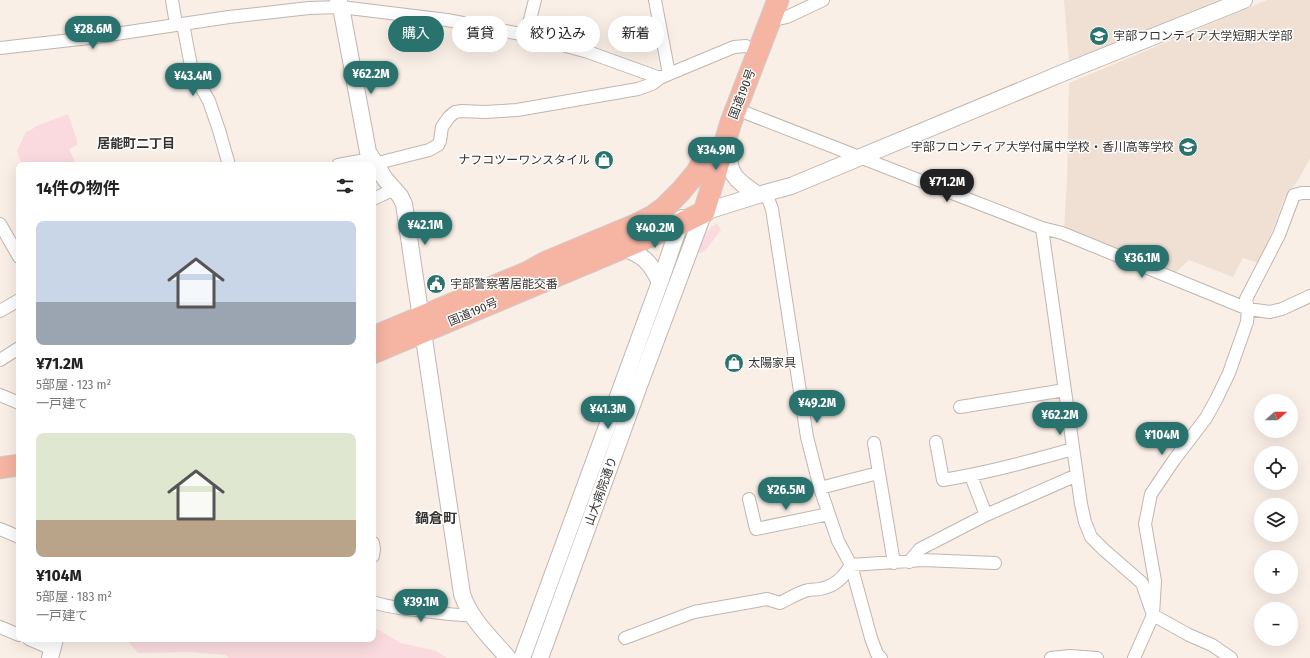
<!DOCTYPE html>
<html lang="ja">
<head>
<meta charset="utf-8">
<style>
  body { margin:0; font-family:"Fira Sans Condensed","Noto Sans JP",sans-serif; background:#f2f2f2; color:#222; height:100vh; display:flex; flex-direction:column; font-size:15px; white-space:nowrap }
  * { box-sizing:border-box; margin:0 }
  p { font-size:13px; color:#767676 }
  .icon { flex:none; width:22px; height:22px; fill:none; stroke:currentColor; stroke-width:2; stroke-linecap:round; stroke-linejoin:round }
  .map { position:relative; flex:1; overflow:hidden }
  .details { position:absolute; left:16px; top:162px; width:360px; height:480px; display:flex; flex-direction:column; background:#fff; border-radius:8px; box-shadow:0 4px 16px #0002 }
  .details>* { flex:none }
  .banner { position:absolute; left:388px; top:16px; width:380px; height:36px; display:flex; gap:8px }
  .needle { width:26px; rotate:69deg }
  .buttons { position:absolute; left:1254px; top:394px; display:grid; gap:8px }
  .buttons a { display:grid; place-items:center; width:44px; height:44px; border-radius:50%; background:#fff; box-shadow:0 4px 16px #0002; font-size:20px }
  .price { position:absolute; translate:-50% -34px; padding:0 9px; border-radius:14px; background:#29726e; color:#fff; font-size:13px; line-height:26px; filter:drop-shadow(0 1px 2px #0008) }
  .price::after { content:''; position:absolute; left:50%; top:24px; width:12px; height:9px; margin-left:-6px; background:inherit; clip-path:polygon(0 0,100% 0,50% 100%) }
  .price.current { background:#222; color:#fff }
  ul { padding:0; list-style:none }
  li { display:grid; align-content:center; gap:8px; height:212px; padding:0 20px }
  li span { display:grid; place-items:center; height:124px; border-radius:8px; color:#555 }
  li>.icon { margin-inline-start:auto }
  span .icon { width:72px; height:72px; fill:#fffc; stroke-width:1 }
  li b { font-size:17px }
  h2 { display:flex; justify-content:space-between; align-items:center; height:48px; padding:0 20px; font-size:17px }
  .pill { padding:0 14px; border-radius:18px; background:#fff; box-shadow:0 4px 16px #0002; font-size:14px; line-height:36px }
  .pill.current { background:#29726e; color:#fff }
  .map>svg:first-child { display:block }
</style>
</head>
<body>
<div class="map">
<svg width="1310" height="658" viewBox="0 0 1310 658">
  <rect width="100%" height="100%" fill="#f9efe7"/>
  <path fill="#f0e0d4" d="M 1064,0 L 1218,0 L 1069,62 Z
    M 1267,0 L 1310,0 L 1310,158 L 1298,180 L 1285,197 L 1266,247 L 1258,263 L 1243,258 L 1233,277 L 1189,260 L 1175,273 L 1064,228 L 1067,181 L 1069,83 Z"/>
  <path fill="#fadade" d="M 68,114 L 77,140 L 77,145 L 69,149 L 76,164 L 73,165 L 22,165 L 17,151 L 26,132 L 34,128 L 34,127 Z
    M 717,223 L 721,230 L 705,251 L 701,253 L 696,252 C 701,240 706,230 717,223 Z
    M 373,627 L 401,643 L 436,651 L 447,658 L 229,658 L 226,655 L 191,652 L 138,653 L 126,639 L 373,639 Z"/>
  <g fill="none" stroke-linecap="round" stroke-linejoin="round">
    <defs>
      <path id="minor" d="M 172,0 L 176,24
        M 655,0 L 669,74
        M 769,21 L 787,17 L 823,0
        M 183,24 L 192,71 L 209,101 L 219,130 L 229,165
        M 526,35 L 535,0
        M 0,48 L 89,38 L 229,17 L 309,8 L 341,7 L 447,20 L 526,35 L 588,52 L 660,78
        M 736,109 L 1042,228 L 1062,233 L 1248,309 L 1270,312 L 1282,309 L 1310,296
        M 374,164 L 429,150 L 438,145 L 440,141 L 442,127 L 449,117 L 455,112 L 462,111 L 485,112 L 517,110 L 638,89 L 652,84 L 660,78 L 669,74 L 734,47 L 746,46
        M 338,165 L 371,159
        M 766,193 L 772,209 L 807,437 L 820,488 L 838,541 L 851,565 L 871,638 L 877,654 L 881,658
        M 373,199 L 395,189
        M 0,224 L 19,257
        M 1042,228 L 1081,504 L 1085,522 L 1091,537 L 1103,549 L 1142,583 L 1153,615 L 1189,635 L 1212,645 L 1231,658
        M 0,311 L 19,300
        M 0,360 L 19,348
        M 0,395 L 19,403
        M 960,407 L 1065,390
        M 936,442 L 943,480 C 987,473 1030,461 1073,449
        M 874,443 L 894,563
        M 971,476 L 986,515
        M 820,488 L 878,473
        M 749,499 L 756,529 L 829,514
        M 0,529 L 19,537
        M 373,543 L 374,549 L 373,556
        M 909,562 L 920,549 L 986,515 L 1077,475
        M 373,602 C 390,608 407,609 425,611 C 440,613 456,616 471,615
        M 0,627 L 19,635
        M 625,638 L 694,612 L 767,599 L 780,603 C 788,599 796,594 805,591 C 810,589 815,590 820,589 C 835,586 843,578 851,565 L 923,560 L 995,563
        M 29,639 L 52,649
        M 1051,658 L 1070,656 L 1097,658
        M 1134,658 L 1153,615 L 1155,581 L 1145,524 L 1151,494 L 1174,460 L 1206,418 L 1217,398 L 1229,373 L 1247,322 L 1248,309 L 1246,299 L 1279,235 L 1294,195 L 1302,193 L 1310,193"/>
      <path id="tertiary" d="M 338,0 L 341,7 L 368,152 L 385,179 L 400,196 L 404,204 L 462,594 C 470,619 491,638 508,658
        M 729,143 C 727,174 734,179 758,195
        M 622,248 C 644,255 650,262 660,282
        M 50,658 L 55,639
        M 522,658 L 660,282 L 682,218
        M 540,658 L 640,383 L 704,212 L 758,195 L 791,186 L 1065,72 L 1244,0"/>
      <path id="trunk" d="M 373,337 L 528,272 L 546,262 L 637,224 L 653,216 L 665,207 L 681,191 L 696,173 L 703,162
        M 373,353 L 680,224 L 704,212 L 731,122 L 778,0
        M 0,468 L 19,465"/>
    </defs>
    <use href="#minor" stroke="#c0b6af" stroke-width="14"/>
    <use href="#tertiary" stroke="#c0b6af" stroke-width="18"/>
    <use href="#trunk" stroke="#cfcecd" stroke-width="23"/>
    <use href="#minor" stroke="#fff" stroke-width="12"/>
    <use href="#tertiary" stroke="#fff" stroke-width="16"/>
    <use href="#trunk" stroke="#f6b4a3" stroke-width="21"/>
  </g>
  <defs>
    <symbol id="university-disc" viewBox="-11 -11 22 22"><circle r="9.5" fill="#29726e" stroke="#fefefe"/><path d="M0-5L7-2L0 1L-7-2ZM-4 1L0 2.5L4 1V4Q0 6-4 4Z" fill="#fff"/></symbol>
    <symbol id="school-disc" viewBox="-11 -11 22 22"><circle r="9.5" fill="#29726e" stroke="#fefefe"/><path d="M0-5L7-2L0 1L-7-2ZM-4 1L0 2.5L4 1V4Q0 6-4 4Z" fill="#fff"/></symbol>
    <symbol id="shop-disc" viewBox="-11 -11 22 22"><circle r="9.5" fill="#29726e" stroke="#fefefe"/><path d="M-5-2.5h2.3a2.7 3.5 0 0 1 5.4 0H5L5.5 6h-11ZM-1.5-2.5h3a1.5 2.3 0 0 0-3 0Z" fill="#fff"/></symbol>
    <symbol id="civic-disc" viewBox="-11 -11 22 22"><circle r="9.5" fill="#29726e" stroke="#fefefe"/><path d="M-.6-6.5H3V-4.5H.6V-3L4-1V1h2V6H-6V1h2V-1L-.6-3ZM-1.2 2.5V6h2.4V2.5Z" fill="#fff"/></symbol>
  </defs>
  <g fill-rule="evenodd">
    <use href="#university-disc" x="1088" y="25" width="22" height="22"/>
    <use href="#school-disc" x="1177" y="136" width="22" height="22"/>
    <use href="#shop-disc" x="593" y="149" width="22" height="22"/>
    <use href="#civic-disc" x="425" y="273" width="22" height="22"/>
    <use href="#shop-disc" x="723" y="352" width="22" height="22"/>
  </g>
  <g text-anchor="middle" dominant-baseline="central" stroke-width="3" stroke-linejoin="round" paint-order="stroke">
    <g font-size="12" fill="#36322f" stroke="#fefefe" text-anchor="start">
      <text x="1113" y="36">宇部フロンティア大学短期大学部</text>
      <text x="1174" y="147" text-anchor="end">宇部フロンティア大学付属中学校・香川高等学校</text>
      <text x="590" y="160" text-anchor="end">ナフコツーワンスタイル</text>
      <text x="450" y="284">宇部警察署居能交番</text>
      <text x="748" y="363">太陽家具</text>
    </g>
    <g font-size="12" fill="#36322f" stroke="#fefefe">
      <text transform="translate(742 94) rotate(-69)">国道190号</text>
      <text transform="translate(473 312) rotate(-23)">国道190号</text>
      <text transform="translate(601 491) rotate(-70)">山大病院通り</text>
    </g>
    <g font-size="13" font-weight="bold" fill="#36322f" stroke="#fefefe">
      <text x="136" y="143">居能町二丁目</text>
    </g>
    <g font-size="14" font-weight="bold" fill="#36322f" stroke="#fefefe">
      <text x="436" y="518">鍋倉町</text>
    </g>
  </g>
</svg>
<div class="buttons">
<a><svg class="needle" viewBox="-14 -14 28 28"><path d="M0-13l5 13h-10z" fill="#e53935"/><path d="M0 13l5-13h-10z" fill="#767676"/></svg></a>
<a><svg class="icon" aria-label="locate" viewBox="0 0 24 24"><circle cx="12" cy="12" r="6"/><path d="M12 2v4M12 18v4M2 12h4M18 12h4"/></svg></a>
<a><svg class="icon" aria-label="layers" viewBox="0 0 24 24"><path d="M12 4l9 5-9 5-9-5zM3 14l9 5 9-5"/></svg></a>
<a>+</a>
<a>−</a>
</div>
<b class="price" style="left:93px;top:50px">¥28.6M</b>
<b class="price" style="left:371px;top:95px">¥62.2M</b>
<b class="price" style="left:193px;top:97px">¥43.4M</b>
<b class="price" style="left:716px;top:171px">¥34.9M</b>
<b class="price current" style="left:947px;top:203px">¥71.2M</b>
<b class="price" style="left:425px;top:246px">¥42.1M</b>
<b class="price" style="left:655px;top:249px">¥40.2M</b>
<b class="price" style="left:1142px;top:279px">¥36.1M</b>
<b class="price" style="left:817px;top:424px">¥49.2M</b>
<b class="price" style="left:608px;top:430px">¥41.3M</b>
<b class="price" style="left:1060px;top:436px">¥62.2M</b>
<b class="price" style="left:1162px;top:456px">¥104M</b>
<b class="price" style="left:786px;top:511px">¥26.5M</b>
<b class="price" style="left:421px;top:623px">¥39.1M</b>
<div class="banner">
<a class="pill current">購入</a>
<a class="pill">賃貸</a>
<a class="pill">絞り込み</a>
<a class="pill">新着</a>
</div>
<section class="details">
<h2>14件の物件<svg class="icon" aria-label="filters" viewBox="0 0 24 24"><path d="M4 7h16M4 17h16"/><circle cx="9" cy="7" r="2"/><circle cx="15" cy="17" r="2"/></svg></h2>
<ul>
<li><span style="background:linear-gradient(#c9d6e8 65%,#9aa5b1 0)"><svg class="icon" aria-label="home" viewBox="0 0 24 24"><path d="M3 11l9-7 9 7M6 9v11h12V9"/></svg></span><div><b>¥71.2M</b><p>5部屋 · 123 m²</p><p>一戸建て</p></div></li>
<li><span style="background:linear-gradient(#dfe7d0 70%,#b9a48a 0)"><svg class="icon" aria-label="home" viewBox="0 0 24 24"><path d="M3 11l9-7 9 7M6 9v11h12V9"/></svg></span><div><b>¥104M</b><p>5部屋 · 183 m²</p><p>一戸建て</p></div></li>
</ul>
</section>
</div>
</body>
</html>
